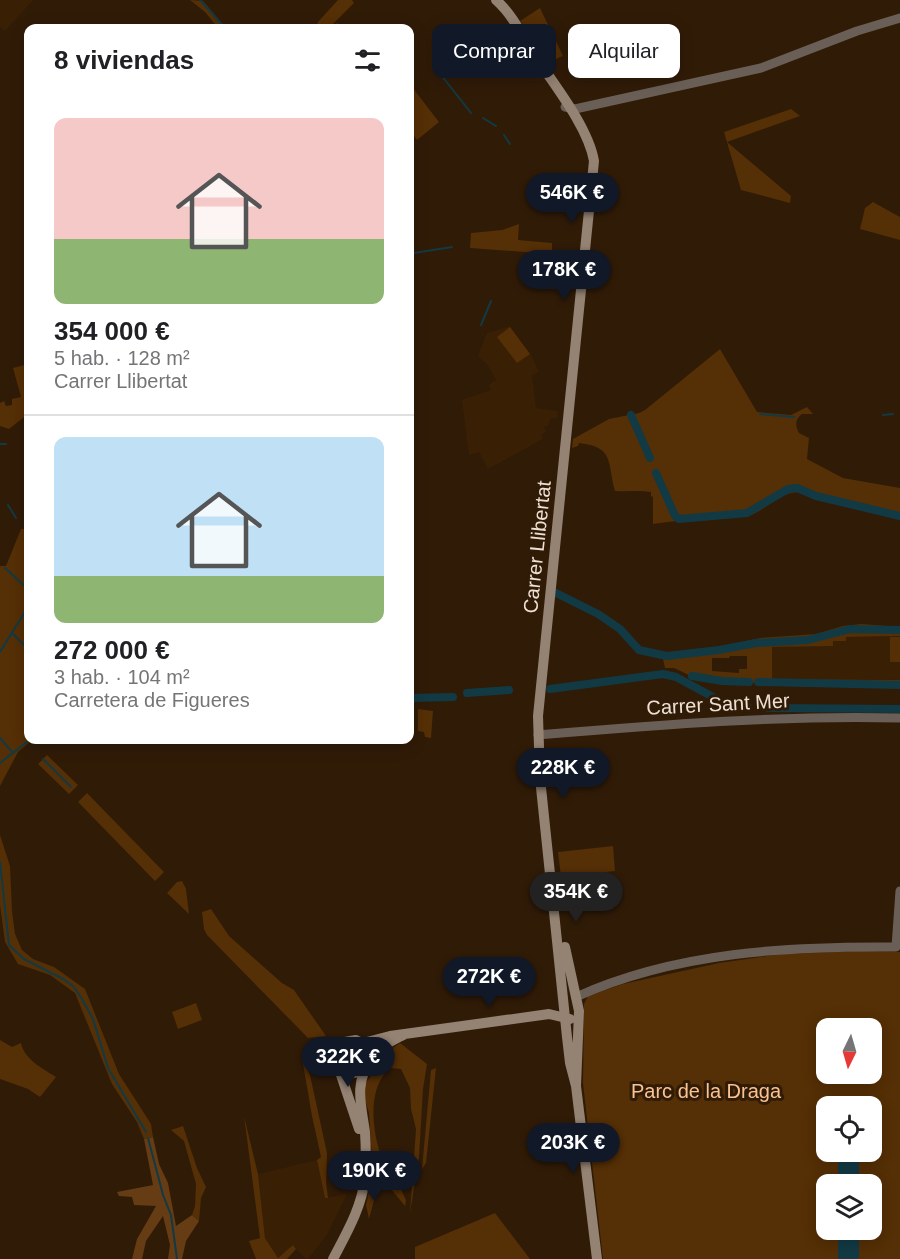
<!DOCTYPE html>
<html lang="es">
<head>
<meta charset="utf-8">
<style>
  body { margin:0; font-family:Helvetica,sans-serif; background:#f6f6f6; color:#202124; height:100vh; display:flex; flex-direction:column; font-size:22px; white-space:nowrap }
  * { box-sizing:border-box; margin:0 }
  p { font-size:20px; color:#757577 }
  .icon { flex:none; width:33px; height:33px; fill:none; stroke:currentColor; stroke-width:2; stroke-linecap:round; stroke-linejoin:round }
  .map { position:relative; flex:1; overflow:hidden }
  .drawer { position:absolute; left:24px; top:24px; width:390px; height:720px; display:flex; flex-direction:column; background:#fff; border-radius:12px; box-shadow:0 3px 15px #0003 }
  .drawer>* { flex:none }
  .banner { position:absolute; left:432px; top:24px; width:378px; height:54px; display:flex; gap:12px }
  .needle { width:39px; rotate:185deg }
  .tools { position:absolute; left:816px; top:1018px; display:grid; gap:12px }
  .tools a { display:grid; place-items:center; width:66px; height:66px; border-radius:12px; background:#fff; box-shadow:0 3px 15px #0003; font-size:30px }
  .price { position:absolute; translate:-50% -51px; padding:0 14px; border-radius:21px; background:#111827; color:#fff; font-size:20px; line-height:39px; filter:drop-shadow(0 2px 3px #0008) }
  .price::after { content:''; position:absolute; left:50%; top:36px; width:18px; height:14px; margin-left:-9px; background:inherit; clip-path:polygon(0 0,100% 0,50% 100%) }
  .price.current { background:#222; color:#fff }
  ul { padding:0; list-style:none }
  li { display:grid; align-content:center; gap:12px; height:318px; padding:0 30px }
  li+li { border-top:2px solid #e0e0e0 }
  li span { display:grid; place-items:center; height:186px; border-radius:12px; color:#555 }
  li>.icon { margin-inline-start:auto }
  span .icon { width:108px; height:108px; fill:#fffc; stroke-width:1 }
  li b { font-size:26px }
  h2 { display:flex; justify-content:space-between; align-items:center; height:72px; padding:0 30px; font-size:26px }
  .tag { padding:0 21px; border-radius:12px; background:#fff; box-shadow:0 3px 15px #0003; font-size:21px; line-height:54px }
  .tag.current { background:#111827; color:#fff }
  .map>svg:first-child { display:block }
</style>
</head>
<body>
<div class="map">
<svg width="900" height="1259" viewBox="0 0 900 1259">
  <rect width="100%" height="100%" fill="#301b07"/>
  <path fill="#391f04" d="M 0,0 L 33,0 L 5,31 L 0,27 Z
    M 510,326 L 531,355 L 539,372 L 532,375 L 536,408 L 558,411 L 557,418 L 551,418 L 548,425 L 544,427 L 546,432 L 541,435 L 543,439 L 488,469 L 479,452 L 469,455 L 462,400 L 491,390 L 489,385 L 496,380 L 488,365 L 478,356 L 487,333 Z
    M 900,636 L 900,680 L 772,679 L 772,647 L 833,645 L 833,641 L 846,637 Z
    M 317,1160 L 325,1198 L 347,1194 L 326,1236 L 308,1259 L 306,1259 L 293,1246 L 278,1258 L 265,1238 L 258,1174 Z"/>
  <path fill="#552f05" fill-rule="evenodd" d="M 190,0 L 203,1 L 226,28 L 218,28 L 205,12 Z
    M 338,0 L 352,0 L 354,3 L 329,28 L 322,28 L 317,23 Z
    M 540,8 L 563,56 L 549,62 L 539,41 L 520,21 Z
    M 412,87 L 439,122 L 417,140 L 410,130 L 410,89 Z
    M 791,109 L 800,116 L 727,142 L 791,196 L 790,203 L 741,190 L 724,132 Z
    M 873,202 L 900,217 L 900,240 L 860,229 L 865,208 Z
    M 519,224 L 518,240 L 552,243 L 552,254 L 470,248 L 471,233 L 502,230 Z
    M 510,327 L 530,354 L 517,363 L 497,337 Z
    M 720,349 L 757,412 L 791,415 L 807,407 L 813,414 L 802,414 C 795,419 795,426 799,433 L 809,438 L 807,459 L 843,478 L 900,488 L 900,519 C 866,510 833,505 801,492 C 780,491 769,508 751,515 C 739,519 726,516 713,517 C 693,519 673,521 653,524 L 653,497 L 651,496 L 651,492 C 639,490 627,492 615,491 C 607,463 615,447 579,443 L 578,446 L 572,448 L 573,439 L 609,419 L 639,413 L 645,410 Z
    M 28,364 L 28,414 L 9,429 L 0,426 L 0,403 L 4,401 L 6,406 L 12,405 L 12,399 L 21,397 L 13,368 Z
    M 21,529 L 28,529 L 28,740 L 32,740 L 18,752 L 0,786 L 0,566 L 6,566 Z
    M 861,624 L 900,627 L 900,636 L 846,637 L 846,641 L 833,641 L 833,646 L 772,647 L 772,679 L 900,680 L 900,686 L 722,682 L 693,677 L 674,668 L 665,668 L 662,654 L 679,654 L 710,649 L 760,638 L 816,634 L 843,626 ZM 730,656 L 747,656 L 747,669 L 739,669 L 739,673 L 712,671 L 712,658 L 729,658 Z
    M 890,637 L 900,637 L 900,662 L 890,662 Z
    M 418,709 L 433,711 L 431,738 L 425,737 L 424,732 L 418,731 Z
    M 47,755 L 78,785 L 69,794 L 38,764 Z
    M 87,793 L 164,872 L 155,881 L 78,802 Z
    M 0,835 L 10,866 L 12,911 L 15,934 L 22,950 L 33,959 L 54,967 L 85,989 L 119,1074 L 151,1124 L 153,1137 L 144,1139 L 137,1122 L 112,1084 L 75,993 L 50,975 L 18,964 L 5,942 L 0,905 Z
    M 613,846 L 615,871 L 561,877 L 558,852 Z
    M 182,881 L 186,889 L 189,914 L 167,893 L 177,882 Z
    M 211,909 L 229,936 L 282,983 L 294,990 L 326,1036 L 308,1038 L 207,935 L 204,929 L 202,912 Z
    M 865,951 L 900,952 L 900,1259 L 603,1259 L 583,1083 L 584,1004 L 588,996 L 623,984 L 719,963 L 781,954 ZM 826,1029 L 872,1029 L 872,1074 L 826,1074 ZM 826,1107 L 872,1107 L 872,1152 L 826,1152 ZM 826,1185 L 872,1185 L 872,1230 L 826,1230 Z
    M 196,1003 L 202,1020 L 178,1029 L 172,1012 Z
    M 0,1040 L 12,1047 L 21,1043 C 25,1060 42,1068 56,1077 L 40,1097 L 28,1089 L 0,1079 Z
    M 400,1043 L 427,1064 L 423,1089 L 419,1157 L 410,1213 L 416,1129 L 411,1109 L 410,1088 L 401,1069 L 390,1068 C 367,1088 372,1129 381,1156 C 383,1163 390,1169 394,1175 C 399,1182 402,1192 406,1200 L 405,1206 L 377,1172 L 376,1193 L 369,1219 L 366,1205 L 373,1174 L 369,1113 L 364,1096 L 364,1085 L 374,1072 L 384,1054 Z
    M 306,1054 L 305,1063 L 310,1075 L 327,1153 L 326,1183 L 328,1198 L 325,1198 L 317,1160 L 321,1157 L 312,1116 L 302,1058 Z
    M 436,1068 L 426,1163 L 422,1169 L 431,1070 Z
    M 244,1116 L 258,1174 L 265,1238 L 278,1258 L 293,1245 L 296,1249 L 287,1259 L 256,1259 L 249,1241 L 260,1238 Z
    M 183,1126 L 197,1168 L 206,1187 L 201,1198 L 199,1221 L 192,1215 L 195,1206 L 196,1184 L 184,1141 L 171,1130 Z
    M 495,1213 L 530,1259 L 415,1259 L 415,1247 Z"/>
  <path fill="#653c13" d="M 153,1137 L 159,1164 L 168,1183 L 176,1226 L 192,1215 L 199,1221 L 186,1241 L 182,1259 L 168,1259 L 170,1245 L 163,1216 L 146,1241 L 142,1259 L 132,1259 L 137,1239 L 156,1206 L 134,1205 L 132,1197 L 119,1196 L 117,1192 L 153,1185 L 144,1139 Z"/>
  <path fill="#123a44" d="M 838,1152 L 853,1152 L 859,1161 L 859,1185 L 838,1185 Z
    M 838,1230 L 859,1230 L 859,1257 L 857,1259 L 838,1259 Z"/>
  <g fill="none" stroke-linecap="round" stroke-linejoin="round">
    <path stroke="#123a44" stroke-width="2" d="M 200,0 L 225,28
      M 334,28 L 337,24
      M 434,66 L 471,113
      M 483,118 L 496,126
      M 504,135 L 510,144
      M 414,253 L 452,247
      M 481,325 L 491,301
      M 760,414 L 794,417
      M 883,415 L 893,414
      M 0,444 L 6,444
      M 8,505 L 16,518
      M 5,568 L 28,589
      M 12,633 L 28,649
      M 0,652 L 28,607
      M 0,738 L 13,753
      M 43,759 L 71,787
      M 0,763 L 27,742
      M 0,862 L 9,945 L 24,959 L 63,979 L 74,987 L 82,999 L 93,1019 L 108,1068 L 146,1132
      M 148,1138 L 163,1195 L 171,1215 L 177,1259"/>
    <path stroke="#123a44" stroke-width="8" d="M 631,415 L 650,458
      M 656,473 L 675,516 L 679,519 L 747,513 L 788,489 L 797,488 L 816,496 L 900,516
      M 556,593 L 598,614 L 620,629 L 639,650 L 667,656 L 719,650 L 756,643 L 808,640 L 850,629 L 900,630
      M 692,676 L 722,681 L 749,682
      M 758,682 L 900,685
      M 550,689 L 663,674 L 676,677 L 726,704 L 748,707
      M 467,693 L 509,690
      M 410,698 L 453,697
      M 768,708 L 900,709"/>
    <path stroke="#6a5f56" stroke-width="9" d="M 565,107 L 575,109 L 761,68 L 857,31 L 900,18
      M 538,735 C 659,725 779,715 900,718
      M 576,997 C 675,952 789,946 896,947 L 900,891"/>
    <path stroke="#948273" stroke-width="10" d="M 496,0 C 512,14 522,35 533,53 C 552,82 588,126 594,161 L 538,716 L 540,778 L 567,1037 L 570,1063 L 576,1086
      M 565,947 L 579,1011 L 576,1086 L 597,1259
      M 363,1043 L 390,1036 L 549,1014 L 570,1019
      M 339,1067 L 350,1074 L 363,1071
      M 359,1129 L 336,1060 L 338,1049 L 345,1042 L 356,1040 L 368,1047 L 370,1058
      M 333,1259 C 346,1234 362,1207 365,1178 C 366,1164 366,1147 365,1132 C 361,1103 354,1085 371,1058 C 378,1047 394,1040 405,1034"/>
  </g>
  <g text-anchor="middle" dominant-baseline="central" stroke-width="6" stroke-linejoin="round" paint-order="stroke">
    <g font-size="20" fill="#efe0d4" stroke="#301b07">
      <text transform="translate(537 547) rotate(-84)">Carrer Llibertat</text>
      <text transform="translate(718 704) rotate(-3)">Carrer Sant Mer</text>
    </g>
    <g font-size="20" fill="#f9c293" stroke="#301b07">
      <text x="706" y="1091">Parc de la Draga</text>
    </g>
  </g>
</svg>
<div class="tools">
<a><svg class="needle" viewBox="-14 -14 28 28"><path d="M0-13l5 13h-10z" fill="#e53935"/><path d="M0 13l5-13h-10z" fill="#757577"/></svg></a>
<a><svg class="icon" aria-label="locate" viewBox="0 0 24 24"><circle cx="12" cy="12" r="6"/><path d="M12 2v4M12 18v4M2 12h4M18 12h4"/></svg></a>
<a><svg class="icon" aria-label="layers" viewBox="0 0 24 24"><path d="M12 4l9 5-9 5-9-5zM3 14l9 5 9-5"/></svg></a>
</div>
<b class="price" style="left:572px;top:224px">546K €</b>
<b class="price" style="left:564px;top:301px">178K €</b>
<b class="price" style="left:563px;top:799px">228K €</b>
<b class="price current" style="left:576px;top:923px">354K €</b>
<b class="price" style="left:489px;top:1008px">272K €</b>
<b class="price" style="left:348px;top:1088px">322K €</b>
<b class="price" style="left:573px;top:1174px">203K €</b>
<b class="price" style="left:374px;top:1202px">190K €</b>
<div class="banner">
<a class="tag current">Comprar</a>
<a class="tag">Alquilar</a>
</div>
<section class="drawer">
<h2>8 viviendas<svg class="icon" aria-label="filters" viewBox="0 0 24 24"><path d="M4 7h16M4 17h16"/><circle cx="9" cy="7" r="2"/><circle cx="15" cy="17" r="2"/></svg></h2>
<ul>
<li><span style="background:linear-gradient(#f6c9c9 65%,#8fb573 0)"><svg class="icon" aria-label="home" viewBox="0 0 24 24"><path d="M3 11l9-7 9 7M6 9v11h12V9"/></svg></span><div><b>354 000 €</b><p>5 hab. · 128 m²</p><p>Carrer Llibertat</p></div></li>
<li><span style="background:linear-gradient(#bfe0f5 75%,#8fb573 0)"><svg class="icon" aria-label="home" viewBox="0 0 24 24"><path d="M3 11l9-7 9 7M6 9v11h12V9"/></svg></span><div><b>272 000 €</b><p>3 hab. · 104 m²</p><p>Carretera de Figueres</p></div></li>
</ul>
</section>
</div>
</body>
</html>
